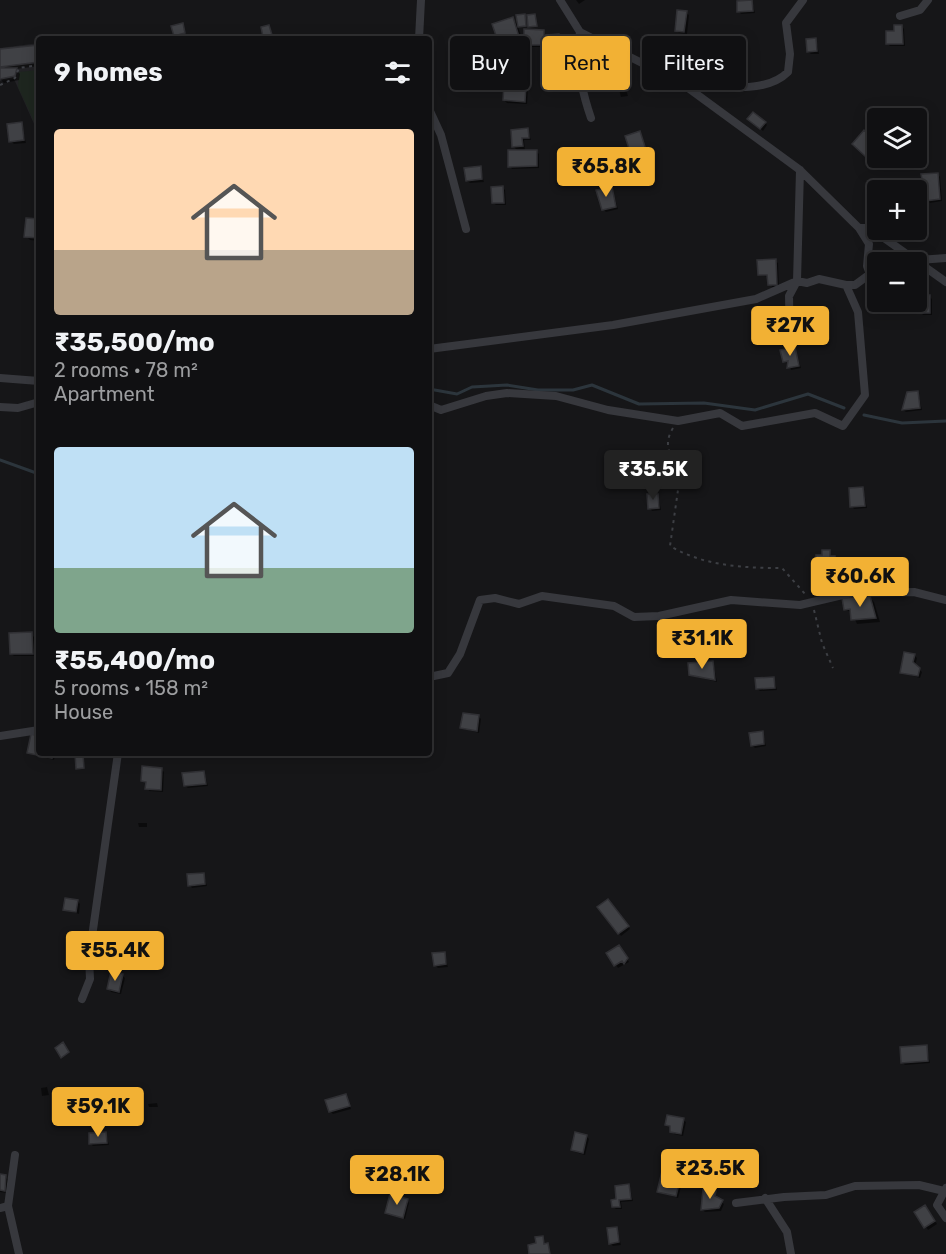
<!DOCTYPE html>
<html lang="en">
<head>
<meta charset="utf-8">
<style>
  body { margin:0; font-family:Rubik,sans-serif; background:#19191b; color:#f1f3f6; height:100vh; display:flex; flex-direction:column; font-size:22px; white-space:nowrap }
  * { box-sizing:border-box; margin:0 }
  p { font-size:20px; color:#9c9d9f }
  .icon { flex:none; width:33px; height:33px; fill:none; stroke:currentColor; stroke-width:2; stroke-linecap:round; stroke-linejoin:round }
  .map { position:relative; flex:1; overflow:hidden }
  .panel { position:absolute; left:36px; top:36px; width:396px; height:720px; display:flex; flex-direction:column; background:#101012; border-radius:6px; box-shadow:0 3px 15px #0003,0 0 0 2px #303032 }
  .panel>* { flex:none }
  .guide { position:absolute; left:450px; top:36px; width:405px; height:54px; display:flex; gap:12px }
  .controls { position:absolute; left:867px; top:108px; display:grid; gap:12px }
  .controls a { display:grid; place-items:center; width:60px; height:60px; border-radius:6px; background:#101012; box-shadow:0 3px 15px #0003,0 0 0 2px #303032; font-size:30px }
  .price { position:absolute; translate:-50% -51px; padding:0 14px; border-radius:6px; background:#f2b134; color:#111; font-size:20px; line-height:39px; filter:drop-shadow(0 2px 3px #0008) }
  .price::after { content:''; position:absolute; left:50%; top:36px; width:18px; height:14px; margin-left:-9px; background:inherit; clip-path:polygon(0 0,100% 0,50% 100%) }
  .price.selected { background:#222; color:#fff }
  ul { padding:0; list-style:none }
  li { display:grid; align-content:center; gap:12px; height:318px; padding:0 18px }
  li span { display:grid; place-items:center; height:186px; border-radius:6px; color:#555 }
  li>.icon { margin-inline-start:auto }
  span .icon { width:108px; height:108px; fill:#fffc; stroke-width:1 }
  li b { font-size:26px }
  h2 { display:flex; justify-content:space-between; align-items:center; height:72px; padding:0 18px; font-size:26px }
  .chip { padding:0 21px; border-radius:6px; background:#101012; box-shadow:0 3px 15px #0003,0 0 0 2px #303032; font-size:21px; line-height:54px }
  .chip.selected { background:#f2b134; color:#111 }
  .map>svg:first-child { display:block }
</style>
</head>
<body>
<div class="map">
<svg width="946" height="1254" viewBox="0 0 946 1254">
  <rect width="100%" height="100%" fill="#161618"/>
  <path fill="#222225" d="M 39,43 L 39,135 L 14,79 L 0,81 L 0,48 Z"/>
  <path fill="#1e261f" d="M 39,70 L 39,132 L 18,87 L 19,72 Z"/>
  <path fill="#0007" d="M 576,0 L 585,0 L 579,4 Z
    M 752,2 L 755,13 L 741,14 L 739,11 Z
    M 686,13 L 689,15 L 687,34 L 679,33 L 676,30 Z
    M 525,16 L 526,26 L 518,27 L 524,44 L 505,50 L 501,46 L 512,19 L 519,25 Z
    M 902,26 L 904,29 L 905,46 L 890,46 L 887,43 Z
    M 544,31 L 546,36 L 559,35 L 561,38 L 562,50 L 551,51 L 549,47 L 528,47 L 526,45 Z
    M 816,39 L 819,54 L 811,54 L 808,52 Z
    M 39,46 L 39,66 L 16,69 L 20,74 L 19,80 L 4,83 L 0,79 L 0,60 Z
    M 521,62 L 529,83 L 508,81 L 506,78 Z
    M 526,86 L 528,89 L 527,104 L 507,103 L 504,100 Z
    M 626,89 L 628,96 L 621,97 L 619,90 Z
    M 752,121 L 765,123 L 767,125 L 763,131 Z
    M 21,124 L 26,143 L 14,144 L 11,141 Z
    M 527,130 L 531,140 L 524,140 L 525,151 L 536,151 L 539,154 L 539,168 L 512,169 L 510,166 L 519,152 L 514,147 Z
    M 864,132 L 877,144 L 878,149 L 870,158 L 854,144 Z
    M 639,133 L 649,155 L 636,159 L 634,157 Z
    M 480,168 L 484,182 L 470,183 L 467,181 Z
    M 937,174 L 940,177 L 942,201 L 930,203 L 928,200 Z
    M 902,181 L 903,190 L 895,190 L 895,182 Z
    M 503,188 L 505,190 L 506,205 L 496,205 L 493,203 Z
    M 612,189 L 618,209 L 606,212 L 603,209 Z
    M 39,221 L 39,241 L 30,240 L 26,236 Z
    M 775,261 L 778,263 L 779,287 L 772,287 L 769,277 L 760,275 Z
    M 929,296 L 932,299 L 932,315 L 923,315 L 921,312 Z
    M 794,348 L 801,368 L 791,370 L 789,363 L 784,361 Z
    M 918,393 L 922,410 L 906,412 L 903,410 Z
    M 863,489 L 867,508 L 854,509 L 852,506 Z
    M 658,495 L 661,510 L 652,511 L 650,508 Z
    M 829,552 L 837,564 L 830,564 L 830,569 L 826,569 L 817,562 Z
    M 869,597 L 874,602 L 880,622 L 857,624 L 852,613 L 845,609 Z
    M 31,634 L 34,637 L 35,656 L 14,656 L 11,654 Z
    M 914,655 L 917,658 L 915,666 L 922,672 L 920,678 L 901,672 Z
    M 713,662 L 717,682 L 691,675 Z
    M 774,678 L 777,690 L 760,691 L 757,689 Z
    M 479,717 L 481,719 L 479,733 L 462,728 Z
    M 762,732 L 766,746 L 755,748 L 752,745 Z
    M 39,738 L 39,753 L 56,753 L 54,760 L 28,752 Z
    M 162,770 L 164,772 L 163,792 L 149,791 L 147,783 L 142,781 Z
    M 204,772 L 208,786 L 188,788 L 185,786 Z
    M 138,823 L 147,823 L 147,827 L 139,827 Z
    M 203,874 L 207,886 L 192,888 L 190,885 Z
    M 78,901 L 80,904 L 79,914 L 64,909 Z
    M 611,903 L 630,929 L 621,936 L 619,933 Z
    M 621,949 L 629,962 L 618,968 L 608,954 Z
    M 444,953 L 448,967 L 438,968 L 435,965 Z
    M 122,975 L 125,978 L 121,994 L 111,992 L 109,989 Z
    M 926,1046 L 930,1063 L 905,1065 L 903,1063 Z
    M 41,1088 L 47,1087 L 49,1095 L 42,1096 Z
    M 346,1096 L 351,1109 L 333,1114 L 330,1111 Z
    M 157,1103 L 158,1107 L 149,1107 L 148,1104 Z
    M 683,1120 L 686,1122 L 683,1136 L 674,1134 L 672,1128 L 667,1125 Z
    M 106,1134 L 109,1145 L 93,1146 L 91,1144 Z
    M 587,1137 L 589,1139 L 585,1155 L 575,1152 L 573,1149 Z
    M 0,1176 L 8,1179 L 7,1193 L 0,1192 Z
    M 680,1177 L 683,1180 L 678,1198 L 659,1191 Z
    M 629,1186 L 633,1201 L 621,1202 L 622,1209 L 616,1209 L 613,1207 Z
    M 715,1192 L 717,1199 L 724,1204 L 721,1211 L 705,1212 L 702,1209 Z
    M 407,1200 L 409,1203 L 405,1219 L 387,1213 Z
    M 928,1209 L 937,1224 L 928,1230 L 916,1213 Z
    M 617,1229 L 621,1245 L 613,1246 L 610,1243 Z"/>
  <g fill="none" stroke-linecap="round" stroke-linejoin="round">
    <path stroke="#2c353c" stroke-width="3" d="M 429,389 L 457,394 L 472,387 L 507,385 L 538,390 L 573,390 L 592,385 L 639,404 L 704,403 L 755,410 L 808,394 L 844,408
      M 864,415 L 902,423 L 946,421
      M 0,460 L 39,474"/>
  </g>
  <path fill="#404145" stroke="#303034" stroke-width="1.5" d="M 752,0 L 753,11 L 737,12 L 737,1 Z
    M 677,10 L 687,11 L 684,32 L 675,31 Z
    M 525,14 L 526,26 L 518,27 L 516,15 Z
    M 535,14 L 537,26 L 528,27 L 527,15 Z
    M 513,17 L 520,40 L 500,47 L 492,24 Z
    M 183,23 L 185,33 L 174,36 L 171,26 Z
    M 269,25 L 272,35 L 263,37 L 261,27 Z
    M 894,25 L 902,25 L 903,44 L 886,44 L 886,31 L 894,31 Z
    M 524,29 L 544,30 L 544,45 L 524,45 Z
    M 559,34 L 561,48 L 547,49 L 546,35 Z
    M 816,38 L 817,51 L 807,52 L 806,39 Z
    M 39,45 L 39,62 L 0,67 L 0,49 Z
    M 506,59 L 522,60 L 528,81 L 504,79 Z
    M 0,68 L 17,68 L 15,76 L 0,79 Z
    M 504,83 L 526,85 L 525,102 L 503,100 Z
    M 753,112 L 766,122 L 760,129 L 747,119 Z
    M 22,122 L 24,140 L 9,142 L 7,124 Z
    M 528,128 L 529,138 L 522,138 L 523,146 L 512,147 L 511,130 Z
    M 864,130 L 878,143 L 866,157 L 852,144 Z
    M 640,131 L 647,153 L 632,158 L 625,136 Z
    M 508,150 L 537,150 L 537,166 L 508,167 Z
    M 481,166 L 482,179 L 466,181 L 464,168 Z
    M 938,173 L 940,199 L 926,201 L 921,174 Z
    M 503,186 L 504,203 L 492,203 L 491,187 Z
    M 612,187 L 616,207 L 602,210 L 596,190 Z
    M 26,218 L 39,219 L 39,238 L 24,237 Z
    M 776,259 L 777,285 L 768,285 L 767,275 L 758,275 L 757,260 Z
    M 919,295 L 930,295 L 930,313 L 919,313 Z
    M 795,347 L 799,366 L 787,368 L 788,361 L 783,362 L 780,350 Z
    M 918,391 L 920,408 L 902,410 L 907,392 Z
    M 863,487 L 865,506 L 850,507 L 849,488 Z
    M 647,494 L 658,494 L 659,508 L 648,509 Z
    M 822,550 L 830,550 L 830,556 L 835,556 L 835,562 L 828,562 L 828,567 L 816,563 L 816,555 L 822,555 Z
    M 870,596 L 876,618 L 851,620 L 850,609 L 844,610 L 842,598 Z
    M 32,632 L 33,654 L 10,654 L 9,633 Z
    M 904,652 L 915,654 L 913,662 L 920,668 L 918,676 L 900,673 Z
    M 713,661 L 715,680 L 689,675 L 688,663 Z
    M 774,677 L 775,688 L 756,689 L 755,678 Z
    M 463,713 L 479,715 L 477,731 L 460,728 Z
    M 763,731 L 764,744 L 751,746 L 749,733 Z
    M 31,734 L 39,736 L 39,753 L 53,753 L 52,758 L 27,753 Z
    M 75,754 L 83,754 L 84,768 L 76,769 Z
    M 142,766 L 162,768 L 161,790 L 145,789 L 146,782 L 141,781 Z
    M 204,771 L 206,784 L 184,786 L 182,773 Z
    M 204,873 L 205,884 L 188,886 L 187,874 Z
    M 65,898 L 78,900 L 76,912 L 63,910 Z
    M 608,899 L 629,926 L 618,934 L 597,907 Z
    M 619,945 L 628,958 L 624,964 L 622,961 L 614,966 L 606,953 Z
    M 445,952 L 446,964 L 434,966 L 432,953 Z
    M 111,971 L 123,974 L 119,992 L 107,989 Z
    M 63,1042 L 69,1052 L 61,1058 L 55,1048 Z
    M 927,1045 L 928,1061 L 901,1063 L 900,1047 Z
    M 346,1094 L 350,1106 L 329,1112 L 325,1100 Z
    M 667,1115 L 684,1118 L 681,1134 L 670,1132 L 670,1126 L 665,1125 Z
    M 106,1132 L 107,1143 L 89,1144 L 89,1133 Z
    M 575,1132 L 587,1135 L 583,1153 L 571,1150 Z
    M 662,1171 L 681,1176 L 676,1196 L 657,1192 Z
    M 0,1174 L 6,1175 L 5,1191 L 0,1190 Z
    M 629,1184 L 631,1199 L 619,1200 L 620,1207 L 612,1207 L 611,1200 L 616,1199 L 615,1186 Z
    M 703,1189 L 716,1191 L 715,1196 L 723,1200 L 719,1208 L 701,1210 Z
    M 390,1194 L 408,1199 L 403,1218 L 385,1213 Z
    M 925,1205 L 935,1221 L 924,1228 L 914,1212 Z
    M 617,1227 L 619,1242 L 609,1244 L 607,1228 Z
    M 543,1236 L 544,1244 L 548,1243 L 550,1254 L 529,1254 L 528,1245 L 536,1243 L 535,1237 Z"/>
  <g fill="none" stroke-linecap="round" stroke-linejoin="round">
    <path stroke="#3d3f44" stroke-width="2" stroke-dasharray="3 4.5" stroke-linecap="butt" d="M 0,85 L 15,78 L 19,68 L 39,65
      M 673,428 C 663,444 669,456 681,469 L 670,546 C 704,566 743,568 782,568 L 806,595
      M 814,610 L 822,643 L 833,668"/>
    <path stroke="#37383d" stroke-width="8" d="M 560,0 L 580,32 L 680,82 L 800,170 L 859,228 L 870,228 L 946,282
      M 900,16 L 920,10 L 928,0
      M 580,32 C 575,59 582,92 591,118
      M 419,39 L 421,0
      M 577,47 L 605,78
      M 680,82 C 713,84 763,97 788,72 L 790,54 L 786,23 L 803,0
      M 429,109 L 441,135 L 466,229
      M 892,262 L 946,258
      M 867,266 L 878,265
      M 846,285 L 855,285 L 870,274 L 867,266 L 869,244 L 859,228
      M 429,349 L 613,325 L 756,299 L 797,281 L 789,296 L 790,343
      M 0,378 L 39,381
      M 429,405 L 441,410 L 486,396 L 507,393 L 556,396 L 608,410 L 678,421 L 720,413 L 742,426 L 815,413 L 843,426 L 865,395 L 858,312 L 846,285 L 819,279 L 807,283 L 797,281 L 800,170
      M 0,407 L 18,408 L 39,402
      M 429,677 L 448,673 L 460,654 L 480,600 L 495,598 L 519,604 L 542,596 L 614,606 L 634,617 L 659,616 L 731,600 L 800,605 L 851,593 L 914,592 L 946,600
      M 0,736 L 39,730
      M 82,999 L 90,979 L 89,958 L 118,753
      M 946,1188 L 937,1205 L 946,1218
      M 765,1198 L 787,1232 L 791,1254
      M 736,1203 L 784,1197 L 826,1195 L 855,1186 L 919,1185 L 944,1191
      M 8,1206 L 19,1254
      M 0,1208 L 8,1206 L 15,1155"/>
  </g>
</svg>
<div class="controls">
<a><svg class="icon" aria-label="layers" viewBox="0 0 24 24"><path d="M12 4l9 5-9 5-9-5zM3 14l9 5 9-5"/></svg></a>
<a>+</a>
<a>−</a>
</div>
<b class="price" style="left:606px;top:198px">₹65.8K</b>
<b class="price" style="left:790px;top:357px">₹27K</b>
<b class="price selected" style="left:653px;top:501px">₹35.5K</b>
<b class="price" style="left:860px;top:608px">₹60.6K</b>
<b class="price" style="left:702px;top:670px">₹31.1K</b>
<b class="price" style="left:115px;top:982px">₹55.4K</b>
<b class="price" style="left:98px;top:1138px">₹59.1K</b>
<b class="price" style="left:710px;top:1200px">₹23.5K</b>
<b class="price" style="left:397px;top:1206px">₹28.1K</b>
<div class="guide">
<a class="chip">Buy</a>
<a class="chip selected">Rent</a>
<a class="chip">Filters</a>
</div>
<section class="panel">
<h2>9 homes<svg class="icon" aria-label="filters" viewBox="0 0 24 24"><path d="M4 7h16M4 17h16"/><circle cx="9" cy="7" r="2"/><circle cx="15" cy="17" r="2"/></svg></h2>
<ul>
<li><span style="background:linear-gradient(#ffd9b3 65%,#b9a48a 0)"><svg class="icon" aria-label="home" viewBox="0 0 24 24"><path d="M3 11l9-7 9 7M6 9v11h12V9"/></svg></span><div><b>₹35,500/mo</b><p>2 rooms · 78 m²</p><p>Apartment</p></div></li>
<li><span style="background:linear-gradient(#bfe0f5 65%,#7fa58c 0)"><svg class="icon" aria-label="home" viewBox="0 0 24 24"><path d="M3 11l9-7 9 7M6 9v11h12V9"/></svg></span><div><b>₹55,400/mo</b><p>5 rooms · 158 m²</p><p>House</p></div></li>
</ul>
</section>
</div>
</body>
</html>
